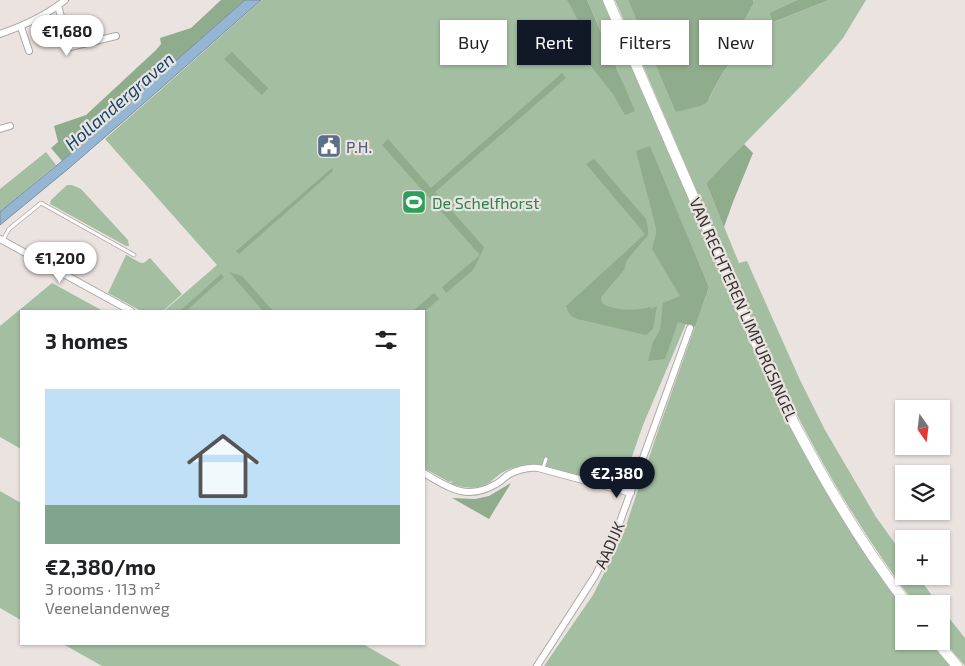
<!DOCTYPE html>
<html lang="en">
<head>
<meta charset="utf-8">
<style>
  body { margin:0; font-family:"Exo 2",sans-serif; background:#f6f6f6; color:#202124; height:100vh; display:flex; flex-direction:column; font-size:19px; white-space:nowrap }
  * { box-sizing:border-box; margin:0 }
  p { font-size:16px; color:#757577 }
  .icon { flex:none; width:28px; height:28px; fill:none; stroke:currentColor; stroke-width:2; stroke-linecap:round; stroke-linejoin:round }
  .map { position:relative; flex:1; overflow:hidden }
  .side { position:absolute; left:20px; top:310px; width:405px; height:335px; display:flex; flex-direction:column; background:#fff; border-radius:0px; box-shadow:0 1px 4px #0004 }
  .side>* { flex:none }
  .top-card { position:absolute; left:440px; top:20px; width:450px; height:45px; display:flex; gap:10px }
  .needle { width:32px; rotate:166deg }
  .buttons { position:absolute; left:895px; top:400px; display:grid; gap:10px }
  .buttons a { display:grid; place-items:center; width:55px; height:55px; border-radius:0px; background:#fff; box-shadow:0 1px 4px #0004; font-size:25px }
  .price { position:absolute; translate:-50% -42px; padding:0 11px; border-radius:18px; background:#fff; color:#222; font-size:16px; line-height:32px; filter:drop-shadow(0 1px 2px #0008) }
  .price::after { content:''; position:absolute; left:50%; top:30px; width:15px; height:11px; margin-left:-8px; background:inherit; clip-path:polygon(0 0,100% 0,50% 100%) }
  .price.on { background:#111827; color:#fff }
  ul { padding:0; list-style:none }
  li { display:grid; align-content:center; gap:10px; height:265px; padding:0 25px }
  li+li { border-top:1px solid #e0e0e0 }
  li span { display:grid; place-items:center; height:155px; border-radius:0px; color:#555 }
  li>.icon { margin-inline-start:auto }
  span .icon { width:90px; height:90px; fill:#fffc; stroke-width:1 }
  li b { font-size:21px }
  h2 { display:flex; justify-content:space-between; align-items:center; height:60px; padding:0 25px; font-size:21px }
  .chip { padding:0 18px; border-radius:0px; background:#fff; box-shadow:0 1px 4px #0004; font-size:18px; line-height:45px }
  .chip.on { background:#111827; color:#fff }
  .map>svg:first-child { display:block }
</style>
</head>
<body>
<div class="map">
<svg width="965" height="666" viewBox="0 0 965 666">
  <rect width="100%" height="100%" fill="#ebe3e0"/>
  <path fill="#a3bea1" d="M 262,0 L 585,0 L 624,85 L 587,0 L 603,0 L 766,375 L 904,608 L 904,641 L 930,641 L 950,666 L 544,666 L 593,595 L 622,537 L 659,428 L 709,287 L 650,147 L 702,286 L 643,425 L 621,488 L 540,465 C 529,465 515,466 505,471 C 499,474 494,479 489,483 C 477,490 463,488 450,484 L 453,481 L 449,482 L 424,468 L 424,311 L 164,311 L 217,265 L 105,139 Z
    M 615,0 L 628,0 L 637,20 L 703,105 L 710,97 L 722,74 L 731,61 L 742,25 L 754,3 L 753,0 L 797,0 L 769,13 L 773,22 L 829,0 L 866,0 L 843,38 L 829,55 L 801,86 L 706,183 L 739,263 L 747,261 L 800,380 L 825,430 L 876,517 L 904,556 L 904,576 L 918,576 L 938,604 L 915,604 C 870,545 831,481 797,415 C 767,355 741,294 714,232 C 681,155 648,77 615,0 Z
    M 46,152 L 56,165 L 0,212 L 0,189 Z
    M 67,185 L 72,185 L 81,189 L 128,240 L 129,246 L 126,246 L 50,204 L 51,200 Z
    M 126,255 C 130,256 140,264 143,263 C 146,262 148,259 150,258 L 182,294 L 163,311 L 141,311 L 108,293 Z
    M 52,283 L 103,311 L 21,311 L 21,449 L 0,437 L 0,326 Z
    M 0,491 L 21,503 L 21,620 L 0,608 Z
    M 941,608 L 965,638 L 965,666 L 941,638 Z
    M 63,644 L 363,644 L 401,666 L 102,666 Z"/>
  <path fill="#8fac8c" d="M 221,0 L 245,0 L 62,161 L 51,148 L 58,142 L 54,126 L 86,115 L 156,50 L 161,44 L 160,38 L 191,28 Z
    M 567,0 L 587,0 L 635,111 L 625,115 L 613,94 L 578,50 C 579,45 581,39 580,34 C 580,22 573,10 567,0 Z
    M 628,0 L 753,0 L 754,3 L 742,25 L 731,61 L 722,74 L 707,102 L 703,105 L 676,112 Z
    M 797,0 L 829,0 L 773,22 L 769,13 Z
    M 481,24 L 484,26 L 487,37 L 485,53 L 478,58 L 475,59 C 470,56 465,53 462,49 C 454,35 469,25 481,24 Z
    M 232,52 L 268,88 L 262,95 L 224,59 Z
    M 562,73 L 566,78 L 435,192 L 484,247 L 477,263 L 472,271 L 446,293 L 442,287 L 480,255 L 382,145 L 388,139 L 431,188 Z
    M 744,144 L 753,153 L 733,202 L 724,227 L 706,183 Z
    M 650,146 L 709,287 L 695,327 L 678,322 L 665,359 L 648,361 L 653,342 L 660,330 L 663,303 L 680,296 L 652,249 L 656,234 L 656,228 L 636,151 Z
    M 594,159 L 646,219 L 648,229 L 648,235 L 627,260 L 624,270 L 601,297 L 602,303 C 612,311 638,311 650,307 L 651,309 L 657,306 L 653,329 L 646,335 L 582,320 C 573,318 568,315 566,306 L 645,234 L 586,164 Z
    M 332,168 L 333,171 L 239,254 L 236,251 Z
    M 229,272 L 242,276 L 273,311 L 263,311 Z
    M 221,274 L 224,277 L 186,311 L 180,311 Z
    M 434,293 L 439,299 L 424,312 L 413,311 Z
    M 511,483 L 489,519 L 452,498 L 475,499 L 489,496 Z"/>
  <path fill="#95b6d3" stroke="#788ea2" d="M 245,0 L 261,0 L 127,118 L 68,169 L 0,225 L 0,212 L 62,161 Z"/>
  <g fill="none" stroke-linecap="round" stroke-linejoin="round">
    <defs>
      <path id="lane" d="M 3,240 L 9,229 L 41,203 L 134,255
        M 543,468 L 546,459"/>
      <path id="street" d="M 58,6 L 70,47 L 116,36
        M 21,27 L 29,51
        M 0,34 C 23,26 46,16 65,0
        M 0,129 L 10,126
        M 0,239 L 131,311
        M 424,473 C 449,488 467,501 496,484 C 500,482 504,478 508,475 C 517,470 528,467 538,468 L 631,493
        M 537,666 L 595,576 L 613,541 L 690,328"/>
      <path id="primary" d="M 608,0 C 645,86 682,171 719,256 C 743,313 767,370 795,425 C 828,488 864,548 907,604
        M 936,641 L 957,666"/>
    </defs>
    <use href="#lane" stroke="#b0a8a5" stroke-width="4.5"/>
    <use href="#street" stroke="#b0a8a5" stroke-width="8"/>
    <use href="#primary" stroke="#b0a8a5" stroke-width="11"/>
    <use href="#lane" stroke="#fff" stroke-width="3"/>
    <use href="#street" stroke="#fff" stroke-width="6"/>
    <use href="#primary" stroke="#fff" stroke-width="10"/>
  </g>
  <defs>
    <symbol id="civic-square" viewBox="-11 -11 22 22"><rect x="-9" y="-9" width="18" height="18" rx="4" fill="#5c6f8a" stroke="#ebe3e0"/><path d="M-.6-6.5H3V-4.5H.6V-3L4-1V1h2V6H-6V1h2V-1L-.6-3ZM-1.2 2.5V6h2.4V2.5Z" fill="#fff"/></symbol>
    <symbol id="stadium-square" viewBox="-11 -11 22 22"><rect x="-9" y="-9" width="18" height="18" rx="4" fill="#2e9e5b" stroke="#ebe3e0"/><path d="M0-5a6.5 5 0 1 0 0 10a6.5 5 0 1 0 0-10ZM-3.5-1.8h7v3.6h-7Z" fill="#fff"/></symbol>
  </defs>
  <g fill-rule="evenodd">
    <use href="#civic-square" x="315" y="132" width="28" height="28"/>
    <use href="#stadium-square" x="400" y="188" width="28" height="28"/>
  </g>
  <g text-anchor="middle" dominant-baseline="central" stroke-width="4.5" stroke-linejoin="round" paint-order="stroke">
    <g font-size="16" fill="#4e5e75" stroke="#ebe3e0" text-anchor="start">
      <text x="346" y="146">P.H.</text>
    </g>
    <g font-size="16" fill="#27864d" stroke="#ebe3e0" text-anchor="start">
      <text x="432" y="202">De Schelfhorst</text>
    </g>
    <g font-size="16" fill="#343130" stroke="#ebe3e0">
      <text transform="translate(744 309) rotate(66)">VAN RECHTEREN LIMPURGSINGEL</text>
      <text transform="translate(609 545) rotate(-66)">AADIJK</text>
    </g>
    <g font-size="18" font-style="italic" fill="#11476e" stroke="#ebe3e0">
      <text transform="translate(119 101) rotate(-41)">Hollandergraven</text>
    </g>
  </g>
</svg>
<div class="buttons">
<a><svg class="needle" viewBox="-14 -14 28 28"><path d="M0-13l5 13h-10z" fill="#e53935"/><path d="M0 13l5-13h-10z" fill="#757577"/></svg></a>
<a><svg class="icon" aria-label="layers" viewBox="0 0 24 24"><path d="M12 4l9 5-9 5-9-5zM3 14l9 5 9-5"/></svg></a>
<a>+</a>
<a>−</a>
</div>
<b class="price" style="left:67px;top:57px">€1,680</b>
<b class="price" style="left:60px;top:284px">€1,200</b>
<b class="price on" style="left:617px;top:499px">€2,380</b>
<div class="top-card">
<a class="chip">Buy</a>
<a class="chip on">Rent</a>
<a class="chip">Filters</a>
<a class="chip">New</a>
</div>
<section class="side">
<h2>3 homes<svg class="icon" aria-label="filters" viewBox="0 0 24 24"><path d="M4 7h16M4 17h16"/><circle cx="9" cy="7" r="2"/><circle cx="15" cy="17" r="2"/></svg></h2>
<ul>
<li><span style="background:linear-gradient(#bfe0f5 75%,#7fa58c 0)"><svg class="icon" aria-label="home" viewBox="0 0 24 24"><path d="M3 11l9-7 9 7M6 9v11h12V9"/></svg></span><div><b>€2,380/mo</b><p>3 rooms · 113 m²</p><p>Veenelandenweg</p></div></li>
</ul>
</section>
</div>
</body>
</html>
